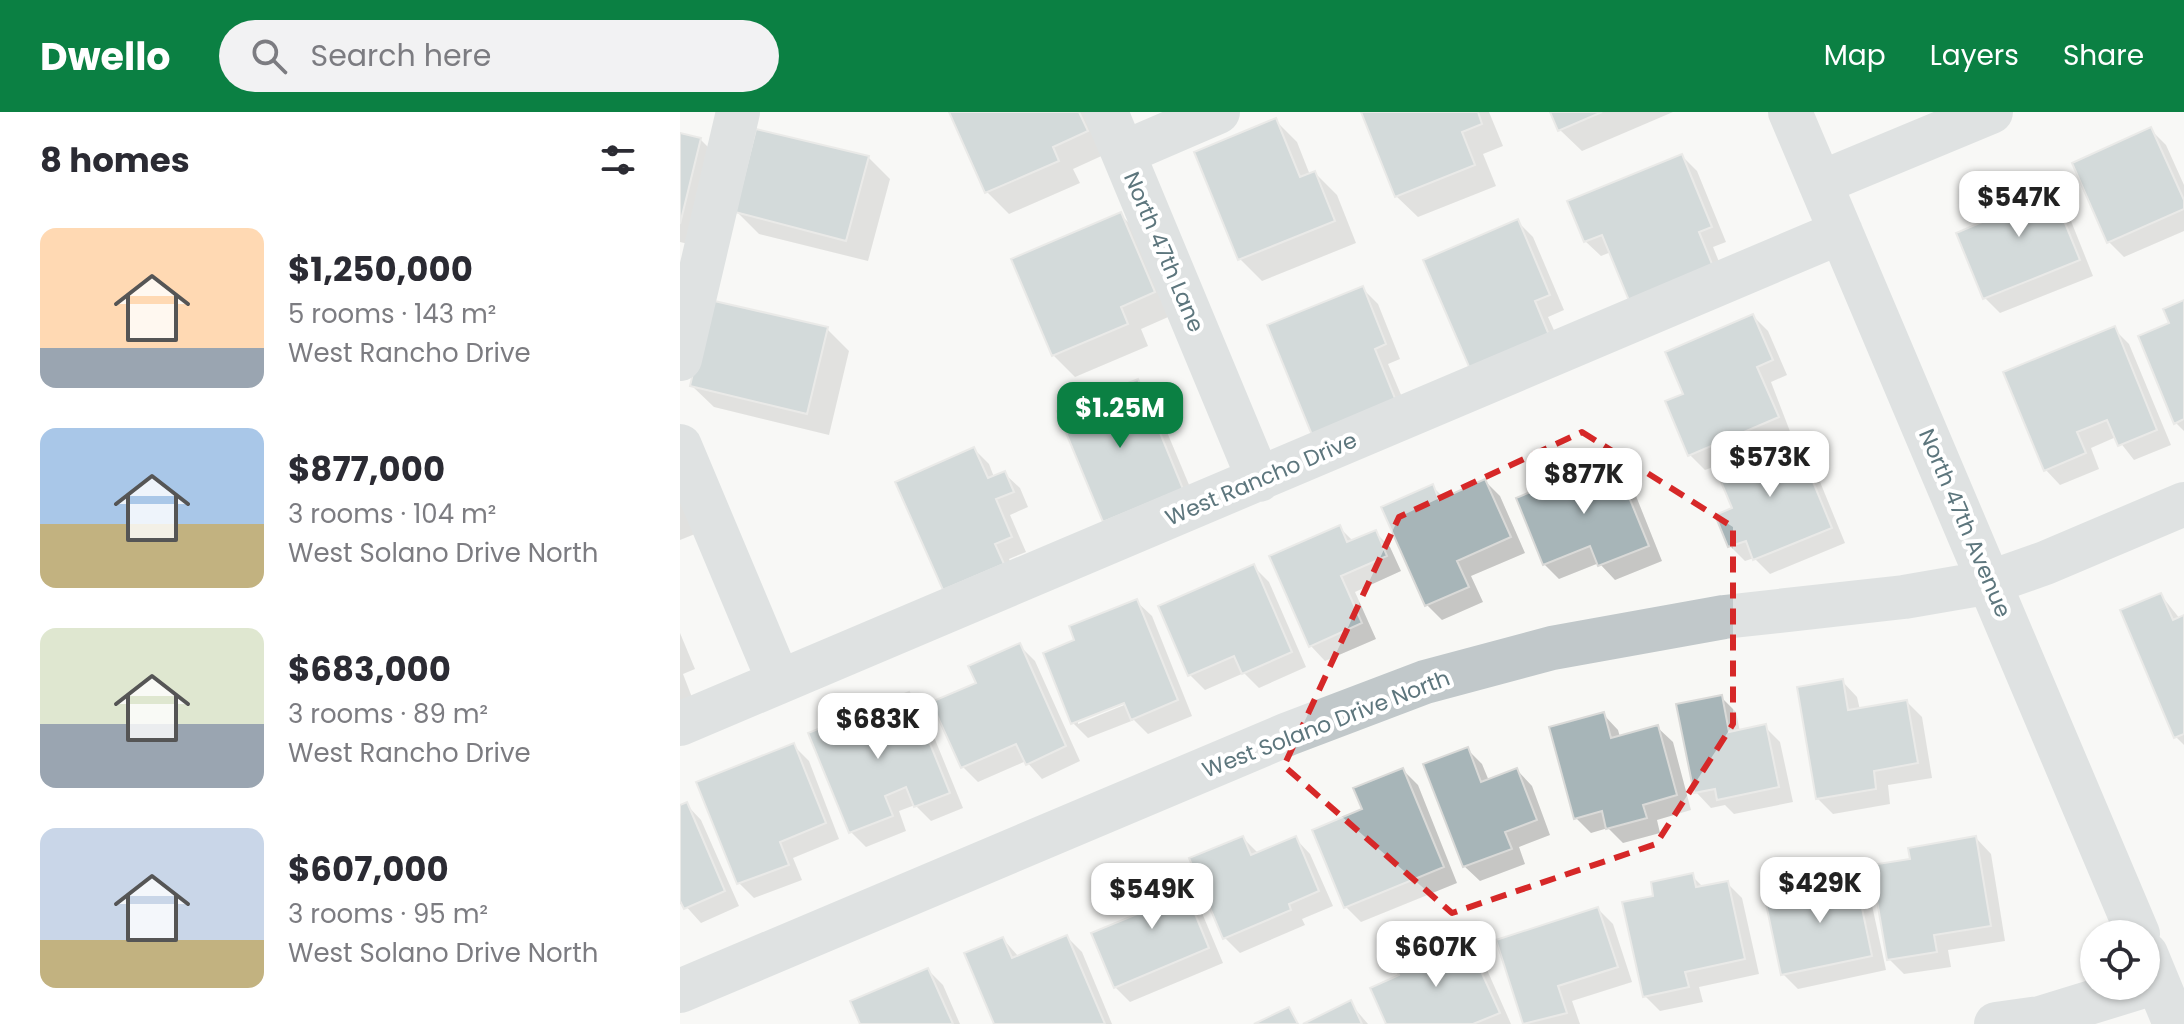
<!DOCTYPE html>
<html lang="en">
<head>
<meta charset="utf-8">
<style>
  body { margin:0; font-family:Poppins,sans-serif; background:#f2f2f3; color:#2b2b33; height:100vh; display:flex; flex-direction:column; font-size:30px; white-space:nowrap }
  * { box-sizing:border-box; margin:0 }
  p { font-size:26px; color:#7c7c81 }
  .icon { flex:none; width:44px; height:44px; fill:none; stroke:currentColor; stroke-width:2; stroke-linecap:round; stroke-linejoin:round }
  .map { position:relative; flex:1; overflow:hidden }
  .side { display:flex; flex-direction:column; background:#fff; width:680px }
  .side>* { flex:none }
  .tools { position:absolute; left:1400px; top:808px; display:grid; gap:16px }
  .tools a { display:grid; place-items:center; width:80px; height:80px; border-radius:50%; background:#fff; box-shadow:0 2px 6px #0004; font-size:40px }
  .price { position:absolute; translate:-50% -68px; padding:0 18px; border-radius:16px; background:#fff; color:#222; font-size:26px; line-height:52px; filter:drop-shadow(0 2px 4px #0008) }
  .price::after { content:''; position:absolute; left:50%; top:48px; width:24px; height:18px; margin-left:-12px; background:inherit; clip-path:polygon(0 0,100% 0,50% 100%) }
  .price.active { background:#0b8043; color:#fff }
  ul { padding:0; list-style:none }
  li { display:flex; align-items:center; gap:24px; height:200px; padding:0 40px }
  li span { display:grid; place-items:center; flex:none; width:224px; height:160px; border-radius:16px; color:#555 }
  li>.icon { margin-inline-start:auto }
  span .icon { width:96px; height:96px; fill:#fffc; stroke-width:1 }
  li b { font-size:34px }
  h2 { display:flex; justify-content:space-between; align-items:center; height:96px; padding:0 40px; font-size:34px }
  header { display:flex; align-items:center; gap:48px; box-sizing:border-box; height:112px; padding:0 40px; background:#0b8043; color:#fff }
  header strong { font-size:38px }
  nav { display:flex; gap:44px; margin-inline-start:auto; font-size:28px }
  .search { width:560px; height:72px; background:#f2f2f3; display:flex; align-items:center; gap:20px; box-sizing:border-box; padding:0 28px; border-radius:44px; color:#7c7c81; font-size:30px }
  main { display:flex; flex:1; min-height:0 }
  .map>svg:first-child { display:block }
</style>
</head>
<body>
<header>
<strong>Dwello</strong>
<div class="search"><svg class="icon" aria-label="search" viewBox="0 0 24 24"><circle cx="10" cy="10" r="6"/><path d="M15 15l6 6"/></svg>Search here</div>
<nav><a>Map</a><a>Layers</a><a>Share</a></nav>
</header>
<main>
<section class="side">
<h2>8 homes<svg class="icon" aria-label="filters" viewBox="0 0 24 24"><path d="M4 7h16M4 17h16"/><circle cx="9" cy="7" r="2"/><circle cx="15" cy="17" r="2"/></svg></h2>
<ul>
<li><span style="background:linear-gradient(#ffd9b3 75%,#9aa5b1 0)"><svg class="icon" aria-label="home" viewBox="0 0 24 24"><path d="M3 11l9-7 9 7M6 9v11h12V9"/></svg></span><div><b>$1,250,000</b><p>5 rooms · 143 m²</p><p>West Rancho Drive</p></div></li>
<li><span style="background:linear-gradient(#a9c7e8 60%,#c2b280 0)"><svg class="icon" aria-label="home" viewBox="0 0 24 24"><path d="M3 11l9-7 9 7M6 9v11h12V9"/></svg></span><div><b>$877,000</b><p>3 rooms · 104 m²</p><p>West Solano Drive North</p></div></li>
<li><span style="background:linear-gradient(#dfe7d0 60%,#9aa5b1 0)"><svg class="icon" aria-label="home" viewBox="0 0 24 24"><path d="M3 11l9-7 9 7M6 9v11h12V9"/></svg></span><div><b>$683,000</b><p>3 rooms · 89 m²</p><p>West Rancho Drive</p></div></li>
<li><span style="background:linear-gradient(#c9d6e8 70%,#c2b280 0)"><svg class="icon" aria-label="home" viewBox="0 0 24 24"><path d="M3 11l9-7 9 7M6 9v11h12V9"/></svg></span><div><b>$607,000</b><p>3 rooms · 95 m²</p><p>West Solano Drive North</p></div></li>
</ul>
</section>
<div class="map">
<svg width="1504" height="912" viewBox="0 0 1504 912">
  <rect width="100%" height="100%" fill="#f8f8f5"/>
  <path fill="#0003" fill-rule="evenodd" d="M 271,0 L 410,0 L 428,41 L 393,57 L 400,71 L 329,102 L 307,80 Z
    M 684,0 L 809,0 L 823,34 L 803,42 L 816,74 L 738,105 L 716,84 Z
    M 872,0 L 993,0 L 902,39 L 880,18 Z
    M 595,8 L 617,30 L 630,63 L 635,61 L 657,83 L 676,131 L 582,169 L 560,147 L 516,41 Z
    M 1471,18 L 1486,33 L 1504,73 L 1504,119 L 1444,145 L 1429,130 Z
    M 0,23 L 20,27 L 42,49 L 21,135 L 0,130 Z
    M 1002,44 L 1017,59 L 1046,130 L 1033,135 L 1048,172 L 931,140 L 921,144 L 905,129 Z
    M 188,45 L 210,67 L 188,149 L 79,122 L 57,100 Z
    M 1364,64 L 1379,79 L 1413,164 L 1320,201 L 1305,186 Z
    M 440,102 L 462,124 L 495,202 L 461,217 L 468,234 L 395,265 L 373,243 Z
    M 838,110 L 853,125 L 884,198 L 868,205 L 883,238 L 807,271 Z
    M 683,177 L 698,192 L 720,247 L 708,252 L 730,304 L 649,337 Z
    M 1504,191 L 1504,319 L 1495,310 L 1492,212 Z
    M 1073,204 L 1088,219 L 1107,263 L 1091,270 L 1111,322 L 1127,338 L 1165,431 L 1090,462 L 1074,446 L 1065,449 L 1050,434 L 1054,397 L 1036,354 L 1025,358 L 1010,343 L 987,290 L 1006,283 Z
    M 147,217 L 169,239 L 149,323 L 34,295 L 12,274 Z
    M 1434,217 L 1449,232 L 1491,333 L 1454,348 L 1436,325 L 1411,336 L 1419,357 L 1380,373 L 1365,357 Z
    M 457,269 L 472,284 L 517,392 L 439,424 Z
    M 294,337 L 309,352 L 314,365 L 324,361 L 340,376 L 348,395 L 330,403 L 346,440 L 329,447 L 338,467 L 218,371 Z
    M 933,349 L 948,364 L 982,449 L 935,468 L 919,451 L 879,467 L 864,452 Z
    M 805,369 L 820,384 L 845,441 L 791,464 L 803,490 L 762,508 L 747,493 L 752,374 L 765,387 Z
    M 0,385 L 15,422 L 0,428 Z
    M 659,415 L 674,430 L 695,420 L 710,435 L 721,459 L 675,480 L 696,527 L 645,549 L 630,533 Z
    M 573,454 L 589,470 L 626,555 L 579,576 L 564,561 L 525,578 L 510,563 Z
    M 1481,483 L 1500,507 L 1504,506 L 1504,633 L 1496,625 L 1443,499 Z
    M 456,489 L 472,504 L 512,604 L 468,622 L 454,608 L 408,626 L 393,611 L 397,529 ZM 453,585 L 454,589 L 398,612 L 398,607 Z
    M 0,521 L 15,557 L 3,562 L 18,601 L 0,608 Z
    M 340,534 L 355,549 L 400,649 L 362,667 L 346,649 L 298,670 L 283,655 L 299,572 Z
    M 1162,569 L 1177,585 L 1180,598 L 1227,590 L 1242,605 L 1252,666 L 1208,673 L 1210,692 L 1153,702 L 1137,686 Z
    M 228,582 L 243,598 L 283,696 L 251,709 L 235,693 L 219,699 L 226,719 L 186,735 L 171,720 Z
    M 1041,585 L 1056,600 L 1060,620 L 1085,615 L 1100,630 L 1113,690 L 1054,702 L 1045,693 L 1031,696 L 1016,680 Z
    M 923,602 L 938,618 L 940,625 L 977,615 L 993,630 L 1011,698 L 977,708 L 980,721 L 943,731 L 928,716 L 911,721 L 896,706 Z
    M 114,634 L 129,649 L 159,727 L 113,746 L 122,768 L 74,786 L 59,771 Z
    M 787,637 L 802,652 L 809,669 L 837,658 L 852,674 L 870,723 L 839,735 L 845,752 L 800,769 L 784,754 Z
    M 723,658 L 738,673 L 777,771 L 681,810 L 666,795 Z
    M 6,692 L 21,708 L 59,794 L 21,811 L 3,791 L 0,792 L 0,695 Z
    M 563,726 L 579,742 L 615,726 L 630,742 L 653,794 L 622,807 L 625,813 L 560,841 L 545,826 Z
    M 1296,726 L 1311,742 L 1325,829 L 1268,838 L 1271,855 L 1224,862 L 1209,847 L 1232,749 Z
    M 494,755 L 509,770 L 543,851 L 450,890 L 435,875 Z
    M 1173,760 L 1188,775 L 1206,858 L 1118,877 L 1103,862 L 1124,786 Z
    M 1012,764 L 1024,776 L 1047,771 L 1062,786 L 1079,862 L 1019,875 L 1023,890 L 980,899 L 965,884 L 976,785 Z
    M 918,797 L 933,812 L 952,870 L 892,889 L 900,912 L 845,912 L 819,829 Z
    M 387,825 L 402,840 L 432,912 L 316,912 L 323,827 L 339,845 Z
    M 754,831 L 768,845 L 789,835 L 804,851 L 831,912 L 708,912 L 722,864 Z
    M 248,858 L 263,873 L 280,912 L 182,912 Z
    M 670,891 L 688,912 L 628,912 Z"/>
  <path fill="#a7b5b8" stroke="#dadad8" stroke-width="2" d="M 269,0 L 399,0 L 408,19 L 373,35 L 379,49 L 305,81 Z
    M 681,0 L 798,0 L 802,12 L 782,20 L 795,53 L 715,85 Z
    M 870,0 L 922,0 L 878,19 Z
    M 596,6 L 620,65 L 635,59 L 655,109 L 558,148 L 514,40 Z
    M 1471,15 L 1504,88 L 1504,97 L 1427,131 L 1392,51 Z
    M 76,17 L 189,44 L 166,129 L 55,100 Z
    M 0,21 L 21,26 L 0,112 Z
    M 1002,42 L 1032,115 L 1019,120 L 1034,157 L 950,191 L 922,123 L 904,130 L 887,89 Z
    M 1365,62 L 1400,148 L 1303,187 L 1276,121 L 1321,102 L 1313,83 Z
    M 441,100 L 475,180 L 441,195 L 448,212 L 372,244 L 331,147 Z
    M 838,107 L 870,183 L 855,189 L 869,223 L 790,257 L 743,148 Z
    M 683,174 L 706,232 L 695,237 L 716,289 L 632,323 L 587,213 Z
    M 30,188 L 148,215 L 127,302 L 10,274 Z
    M 1504,188 L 1504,307 L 1494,312 L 1458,224 L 1489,211 L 1483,197 Z
    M 1073,202 L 1093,248 L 1077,255 L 1099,305 L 1008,344 L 985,289 L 1003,282 L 985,240 Z
    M 1435,214 L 1477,318 L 1438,334 L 1427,308 L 1397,320 L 1406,341 L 1364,359 L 1323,260 Z
    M 458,267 L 503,377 L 423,410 L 377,299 Z
    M 1113,321 L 1152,416 L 1073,448 L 1066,429 L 1048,435 L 1035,403 L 1052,396 L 1034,353 Z
    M 294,335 L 308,366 L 325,359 L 334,380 L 316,387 L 332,425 L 315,432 L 324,452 L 263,478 L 215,370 Z
    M 933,346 L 969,434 L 918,454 L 910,434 L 863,453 L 836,386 Z
    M 805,367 L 831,425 L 777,449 L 789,475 L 745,494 L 701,395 L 753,372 L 759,388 Z
    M 660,413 L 667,430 L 696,418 L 707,444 L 661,464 L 682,511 L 629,535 L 589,444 Z
    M 574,452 L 612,540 L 562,562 L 554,544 L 508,564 L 478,494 Z
    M 1481,481 L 1493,508 L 1504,503 L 1504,622 L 1494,626 L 1440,498 Z
    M 457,487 L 498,588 L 451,608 L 444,591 L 391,612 L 363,541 L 394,528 L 389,514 Z
    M 340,531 L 386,634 L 346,653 L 336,632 L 281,656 L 251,590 L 296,571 L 288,554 Z
    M 1163,567 L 1168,598 L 1227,588 L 1238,651 L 1194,659 L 1196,677 L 1136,687 L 1117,575 Z
    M 229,580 L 270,681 L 234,695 L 226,675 L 205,684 L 213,704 L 169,721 L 128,621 Z
    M 1042,583 L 1049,620 L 1086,612 L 1099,675 L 1037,688 L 1035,677 L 1014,681 L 996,592 Z
    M 924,600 L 931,626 L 978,613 L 997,683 L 963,693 L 967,706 L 926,717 L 922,699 L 894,707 L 869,615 Z
    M 114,631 L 146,711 L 100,730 L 109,753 L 57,772 L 16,670 Z
    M 788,635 L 801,670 L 837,656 L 857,708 L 825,720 L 832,737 L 783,755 L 743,652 Z
    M 723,656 L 764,755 L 664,796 L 632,718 L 682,697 L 673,676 Z
    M 7,690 L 45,779 L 4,797 L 0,789 L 0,693 Z
    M 563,724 L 571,743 L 616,724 L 639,779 L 609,792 L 611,798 L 543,827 L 509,746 Z
    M 1296,724 L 1311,814 L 1254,823 L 1257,840 L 1207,848 L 1191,753 L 1230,747 L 1228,736 Z
    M 495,753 L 529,836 L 434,876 L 411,821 L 467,798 L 455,770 Z
    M 1174,758 L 1192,844 L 1101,863 L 1086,792 L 1121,785 L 1118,770 Z
    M 1013,761 L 1016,775 L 1048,769 L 1065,847 L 1005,860 L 1009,875 L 963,885 L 942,790 L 973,784 L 971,770 Z
    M 918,795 L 938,855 L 878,874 L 887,901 L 843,912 L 816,828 Z
    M 387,823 L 425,912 L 314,912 L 284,841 L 323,825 L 332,846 Z
    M 754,829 L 762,845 L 789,833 L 820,901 L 793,912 L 706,912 L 690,876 L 719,863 L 712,847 Z
    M 248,856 L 273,912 L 180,912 L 170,889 Z
    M 671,888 L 682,912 L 623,912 Z
    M 609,895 L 618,912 L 574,912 Z"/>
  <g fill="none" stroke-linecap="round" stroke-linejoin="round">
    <path stroke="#c1c8ca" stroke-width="44" d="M 426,0 L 579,368
      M 1110,0 L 1458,822
      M 443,41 L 538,0
      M 1140,71 L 1311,0
      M 0,247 L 58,0
      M 0,334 L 99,570
      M 0,612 L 1161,120
      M 1466,842 L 1495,912
      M 0,879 L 608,622 L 745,570 L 872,536 L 1044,505 L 1224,485 L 1311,470 L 1365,451 L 1504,392
      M 1316,912 L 1360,906 L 1464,874"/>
  </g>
  <path d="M0 0H1504V912H0ZM 902,320 L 1053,415 L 1053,612 L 976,732 L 772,801 L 604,654 L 719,405 Z" fill="#f8f8f5" fill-opacity=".55" fill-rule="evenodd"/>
  <path fill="none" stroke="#d62828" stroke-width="6" stroke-dasharray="16 10" stroke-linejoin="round" d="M 902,320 L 1053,415 L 1053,612 L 976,732 L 772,801 L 604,654 L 719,405 Z"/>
  <g text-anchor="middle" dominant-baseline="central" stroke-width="8" stroke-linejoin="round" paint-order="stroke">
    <g font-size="22" fill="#5d767d" stroke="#fff">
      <text transform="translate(484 140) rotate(67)">North 47th Lane</text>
      <text transform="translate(581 367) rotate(-23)">West Rancho Drive</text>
      <text transform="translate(1285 411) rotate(67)">North 47th Avenue</text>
      <text transform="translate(646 612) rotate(-21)">West Solano Drive North</text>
    </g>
  </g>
</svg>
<div class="tools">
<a><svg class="icon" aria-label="locate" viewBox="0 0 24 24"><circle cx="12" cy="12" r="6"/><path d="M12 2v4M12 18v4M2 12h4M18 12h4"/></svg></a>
</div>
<b class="price" style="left:1339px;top:127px">$547K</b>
<b class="price active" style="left:440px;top:338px">$1.25M</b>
<b class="price" style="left:1090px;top:387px">$573K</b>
<b class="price" style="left:904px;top:404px">$877K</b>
<b class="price" style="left:198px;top:649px">$683K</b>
<b class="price" style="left:1140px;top:813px">$429K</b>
<b class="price" style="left:472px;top:819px">$549K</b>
<b class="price" style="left:756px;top:877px">$607K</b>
</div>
</main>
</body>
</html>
